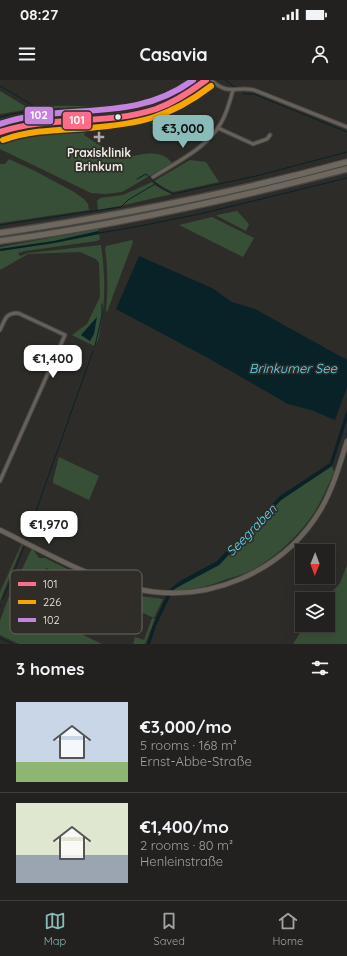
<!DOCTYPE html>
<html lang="en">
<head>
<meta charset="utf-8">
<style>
  body { margin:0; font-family:Quicksand,sans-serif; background:#2a2928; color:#f1f3f6; height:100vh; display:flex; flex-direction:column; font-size:15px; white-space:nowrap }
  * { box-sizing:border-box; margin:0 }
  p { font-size:13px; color:#a2a3a4 }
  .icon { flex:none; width:22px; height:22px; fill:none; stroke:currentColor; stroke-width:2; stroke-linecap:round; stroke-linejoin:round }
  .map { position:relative; height:564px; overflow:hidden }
  .panel { display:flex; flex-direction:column; background:#22211f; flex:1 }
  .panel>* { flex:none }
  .needle { width:26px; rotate:181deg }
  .tools { position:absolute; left:295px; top:464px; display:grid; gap:8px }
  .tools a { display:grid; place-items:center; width:40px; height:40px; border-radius:0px; background:#22211f; box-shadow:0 4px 16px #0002,0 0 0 1px #3f3e3d; font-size:20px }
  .price { position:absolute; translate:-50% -34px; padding:0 9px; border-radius:8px; background:#fff; color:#222; font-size:13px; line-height:26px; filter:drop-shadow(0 1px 2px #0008) }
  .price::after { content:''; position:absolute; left:50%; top:24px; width:12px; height:9px; margin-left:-6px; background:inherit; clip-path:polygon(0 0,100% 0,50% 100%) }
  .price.current { background:#8bbbb9; color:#111 }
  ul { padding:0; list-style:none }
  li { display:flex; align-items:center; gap:12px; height:100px; padding:0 16px }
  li+li { border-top:1px solid #3f3e3d }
  li span { display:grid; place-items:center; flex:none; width:112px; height:80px; border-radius:0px; color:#555 }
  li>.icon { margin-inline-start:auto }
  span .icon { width:48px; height:48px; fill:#fffc; stroke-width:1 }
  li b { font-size:17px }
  h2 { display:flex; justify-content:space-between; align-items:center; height:48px; padding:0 16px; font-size:17px }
  .status { display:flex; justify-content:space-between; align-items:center; height:28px; padding:0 20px; background:#22211f; direction:ltr }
  .status svg { height:11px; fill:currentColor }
  header { display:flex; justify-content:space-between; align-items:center; height:52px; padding:0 16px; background:#22211f; font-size:18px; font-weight:700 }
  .tabs { display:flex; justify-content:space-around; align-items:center; height:56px; border-top:1px solid #3f3e3d; background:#22211f; font-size:11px; color:#a2a3a4 }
  .tabs a { display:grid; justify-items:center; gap:2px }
  .tabs .current { color:#8bbbb9 }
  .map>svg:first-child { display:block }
</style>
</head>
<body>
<div class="status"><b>08:27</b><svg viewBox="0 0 49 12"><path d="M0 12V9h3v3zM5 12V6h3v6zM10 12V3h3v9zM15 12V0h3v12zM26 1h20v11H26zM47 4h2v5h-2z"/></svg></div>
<header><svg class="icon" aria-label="menu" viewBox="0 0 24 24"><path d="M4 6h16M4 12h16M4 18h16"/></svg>Casavia<svg class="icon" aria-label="person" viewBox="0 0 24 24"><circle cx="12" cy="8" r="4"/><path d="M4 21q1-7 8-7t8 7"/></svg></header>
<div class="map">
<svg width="347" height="564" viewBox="0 0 347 564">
  <rect width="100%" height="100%" fill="#2e2c29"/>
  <path fill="#384f37" d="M 188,0 L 202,0 C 181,18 158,29 131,33 C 123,35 120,33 113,34 L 113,36 C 75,39 37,38 0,50 L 0,39 L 33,33 L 30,29 L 0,34 L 0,11 L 30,29 L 36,26 C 76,25 119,30 158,16 C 169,12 179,6 188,0 Z
    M 162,31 L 165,34 L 152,44 L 149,40 L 138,42 L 137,38 Z
    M 103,40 L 105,41 L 106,46 L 88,48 L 84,55 L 121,79 C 138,75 160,67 172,83 L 122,112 L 106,114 L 91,113 L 0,69 L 0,54 C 31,41 69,43 103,40 Z
    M 9,79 L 35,91 L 74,112 L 84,119 L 88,124 L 89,130 L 0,143 L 0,84 L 5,84 Z
    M 190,80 L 206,82 L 219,102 L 173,112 L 165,108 L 154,101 Z
    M 152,102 L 156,106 L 172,114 L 120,126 L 98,130 L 97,121 L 100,118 L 123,115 Z
    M 237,131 L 249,144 L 246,151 L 217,136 L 217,135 Z
    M 212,137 L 254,158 L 243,177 L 179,145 Z
    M 98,149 L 99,151 L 54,161 L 0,169 L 0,167 Z
    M 99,154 L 100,159 L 97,161 L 25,171 L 18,173 L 20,176 L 28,173 L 101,165 C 105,193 106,221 100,249 C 99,255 99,262 94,266 L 72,255 L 87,244 L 100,217 L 99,183 L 96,179 L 80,172 L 28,174 L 0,190 L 0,171 L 54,163 Z
    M 132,160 L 133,162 L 107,232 L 106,231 C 108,210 108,190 105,168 L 106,166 Z
    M 59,377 L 99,396 L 89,420 L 53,403 L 53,400 Z
    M 332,386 L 334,392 C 328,406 322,420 314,433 C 298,457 273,480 248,492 C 241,495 234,497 227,499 C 210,506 192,511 173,510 L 185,503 L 219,485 L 281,420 Z
    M 22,463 L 23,464 L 0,521 L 0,512 Z
    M 32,468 L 39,478 L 45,478 C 69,490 94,503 119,511 C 134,516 148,517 163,519 L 154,538 L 46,488 L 36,510 L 34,511 L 25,527 L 102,564 L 19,564 L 0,555 L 0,541 L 8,519 Z
    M 347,485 L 347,564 L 293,564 L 305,545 L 328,545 L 328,519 L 326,519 L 340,503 Z
    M 152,538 L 155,539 L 145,564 L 133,564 L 135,557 L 144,560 Z"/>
  <path fill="#082227" d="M 99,151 L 99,154 L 54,163 L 0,171 L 0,169 L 54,161 Z
    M 139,176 L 212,208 L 232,222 L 255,229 L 347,280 L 347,307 L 335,340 L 311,330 L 288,324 L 208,278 L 116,229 Z
    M 97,237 L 94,254 L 90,261 L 81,255 Z
    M 347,329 L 347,340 L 332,386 L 281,420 L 219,485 L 176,508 L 173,510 L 156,546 L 150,564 L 147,564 L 153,545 L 169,510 L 180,501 L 217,481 L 280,416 L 330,383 Z"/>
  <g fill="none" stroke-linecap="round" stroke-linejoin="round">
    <path stroke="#082227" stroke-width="1" d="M 225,0 L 235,7
      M 0,6 L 34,26
      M 243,13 L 243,14 L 254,14 L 347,52
      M 0,37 C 64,19 133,42 192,0
      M 137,99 L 146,94 L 161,108 L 173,114 L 256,96 L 347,72
      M 0,145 L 121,127 L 128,120 L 155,104
      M 99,153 L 135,147 L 204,133 L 347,98
      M 95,266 L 102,235 L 102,224
      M 26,459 L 93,271
      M 3,519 L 24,467
      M 0,527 L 1,525
      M 0,558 L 13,564"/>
    <defs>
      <path id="minor" d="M 211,0 C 228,16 236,6 254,10 L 347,47
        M 218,48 L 253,64 L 267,59 L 270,55
        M 153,97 C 177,82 207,68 221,43 C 227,33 230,21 233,10
        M 0,250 C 5,240 5,233 18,233 L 65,255 L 0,401"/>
      <path id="tertiary" d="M 0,52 C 21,44 44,42 66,41 C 121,38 162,37 206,0"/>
      <path id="secondary" d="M 0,450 C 41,470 89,498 133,508 C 205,526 283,493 321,429 C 333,408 340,384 347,361"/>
      <path id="motorway" d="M 0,153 C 117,136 233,113 347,82
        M 0,161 C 117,145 233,119 347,89"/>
    </defs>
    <use href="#minor" stroke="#484745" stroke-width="5"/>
    <use href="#tertiary" stroke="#484745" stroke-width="6"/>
    <use href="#secondary" stroke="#484745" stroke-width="6"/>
    <use href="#motorway" stroke="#484745" stroke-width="8"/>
    <use href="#minor" stroke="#676159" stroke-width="3"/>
    <use href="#tertiary" stroke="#676159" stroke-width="4"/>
    <use href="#secondary" stroke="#69625b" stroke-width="4.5"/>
    <use href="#motorway" stroke="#6e675e" stroke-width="5.5"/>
    <defs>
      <path id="bus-1" d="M 0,52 C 50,35 105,46 156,29 C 175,22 190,12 206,0"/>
      <path id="bus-2" d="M 3,60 C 30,50 59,50 88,48 C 139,44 169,38 211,6"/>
      <path id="bus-3" d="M 0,44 C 65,21 132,45 193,0"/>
    </defs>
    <use href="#bus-1" stroke="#302c27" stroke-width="9"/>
    <use href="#bus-2" stroke="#302c27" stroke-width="9"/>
    <use href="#bus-3" stroke="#302c27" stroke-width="9"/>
    <use href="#bus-1" stroke="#fb6d88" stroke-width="6"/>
    <use href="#bus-2" stroke="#f7a600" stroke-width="6"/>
    <use href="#bus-3" stroke="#c483df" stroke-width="6"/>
  </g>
  <circle fill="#eeece8" stroke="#302c27" stroke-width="1.5" cx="118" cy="37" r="3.5"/>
  <path fill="#aba9a5" stroke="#302c27" stroke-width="1.5" d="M97 51h4v4h4v4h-4v4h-4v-4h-4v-4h4z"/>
  <g text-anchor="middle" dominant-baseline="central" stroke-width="3.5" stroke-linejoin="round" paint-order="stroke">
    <g font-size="12" font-weight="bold" fill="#eeece8" stroke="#302c27">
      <text x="99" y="72">Praxisklinik<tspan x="99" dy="14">Brinkum</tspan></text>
    </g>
    <g font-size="13" font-style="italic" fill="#5edefc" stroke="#302c27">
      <text x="293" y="288">Brinkumer See</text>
      <text transform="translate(251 450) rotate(-46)">Seegraben</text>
    </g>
  </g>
  <rect x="10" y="490" width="132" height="64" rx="6" fill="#302c27" stroke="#696661" stroke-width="1"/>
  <rect x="18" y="502" width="18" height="4" fill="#fb6d88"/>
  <rect x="18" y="520" width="18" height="4" fill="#f7a600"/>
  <rect x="18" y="538" width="18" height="4" fill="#c483df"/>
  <g font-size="11" fill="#eeece8">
    <text x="43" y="508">101</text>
    <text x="43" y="526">226</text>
    <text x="43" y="544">102</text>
  </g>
  <g stroke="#302c27" stroke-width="1.5">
    <rect x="24" y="26" width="30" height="19" rx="4" fill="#c483df"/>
    <rect x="62" y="31" width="30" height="19" rx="4" fill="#fb6d88"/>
  </g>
  <g font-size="11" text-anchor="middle" font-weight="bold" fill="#fff">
    <text x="39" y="39">102</text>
    <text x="77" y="44">101</text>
  </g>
</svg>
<div class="tools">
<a><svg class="needle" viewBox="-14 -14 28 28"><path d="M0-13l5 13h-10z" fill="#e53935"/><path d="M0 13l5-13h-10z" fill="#a2a3a4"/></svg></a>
<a><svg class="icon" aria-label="layers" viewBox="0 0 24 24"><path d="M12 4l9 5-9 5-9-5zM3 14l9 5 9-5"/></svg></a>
</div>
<b class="price current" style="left:183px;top:69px">€3,000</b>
<b class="price" style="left:53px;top:299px">€1,400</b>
<b class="price" style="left:49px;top:465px">€1,970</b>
</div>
<section class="panel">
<h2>3 homes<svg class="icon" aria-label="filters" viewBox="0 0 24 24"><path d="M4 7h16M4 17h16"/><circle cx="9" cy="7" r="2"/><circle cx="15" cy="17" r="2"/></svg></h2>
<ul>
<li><span style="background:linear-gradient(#c9d6e8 75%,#8fb573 0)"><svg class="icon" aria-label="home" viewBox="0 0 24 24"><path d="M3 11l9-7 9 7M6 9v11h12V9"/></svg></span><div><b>€3,000/mo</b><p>5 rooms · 168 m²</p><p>Ernst-Abbe-Straße</p></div></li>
<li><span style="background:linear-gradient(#dfe7d0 65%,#9aa5b1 0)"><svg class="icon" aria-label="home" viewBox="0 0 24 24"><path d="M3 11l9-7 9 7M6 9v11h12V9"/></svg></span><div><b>€1,400/mo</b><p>2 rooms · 80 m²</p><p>Henleinstraße</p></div></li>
</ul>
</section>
<nav class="tabs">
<a class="current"><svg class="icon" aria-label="map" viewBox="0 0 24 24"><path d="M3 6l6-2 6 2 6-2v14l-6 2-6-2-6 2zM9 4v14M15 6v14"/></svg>Map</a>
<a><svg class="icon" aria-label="saved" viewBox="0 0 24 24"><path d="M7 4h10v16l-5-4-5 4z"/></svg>Saved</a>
<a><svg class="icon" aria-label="home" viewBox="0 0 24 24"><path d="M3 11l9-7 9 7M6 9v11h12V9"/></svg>Home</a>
</nav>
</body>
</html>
